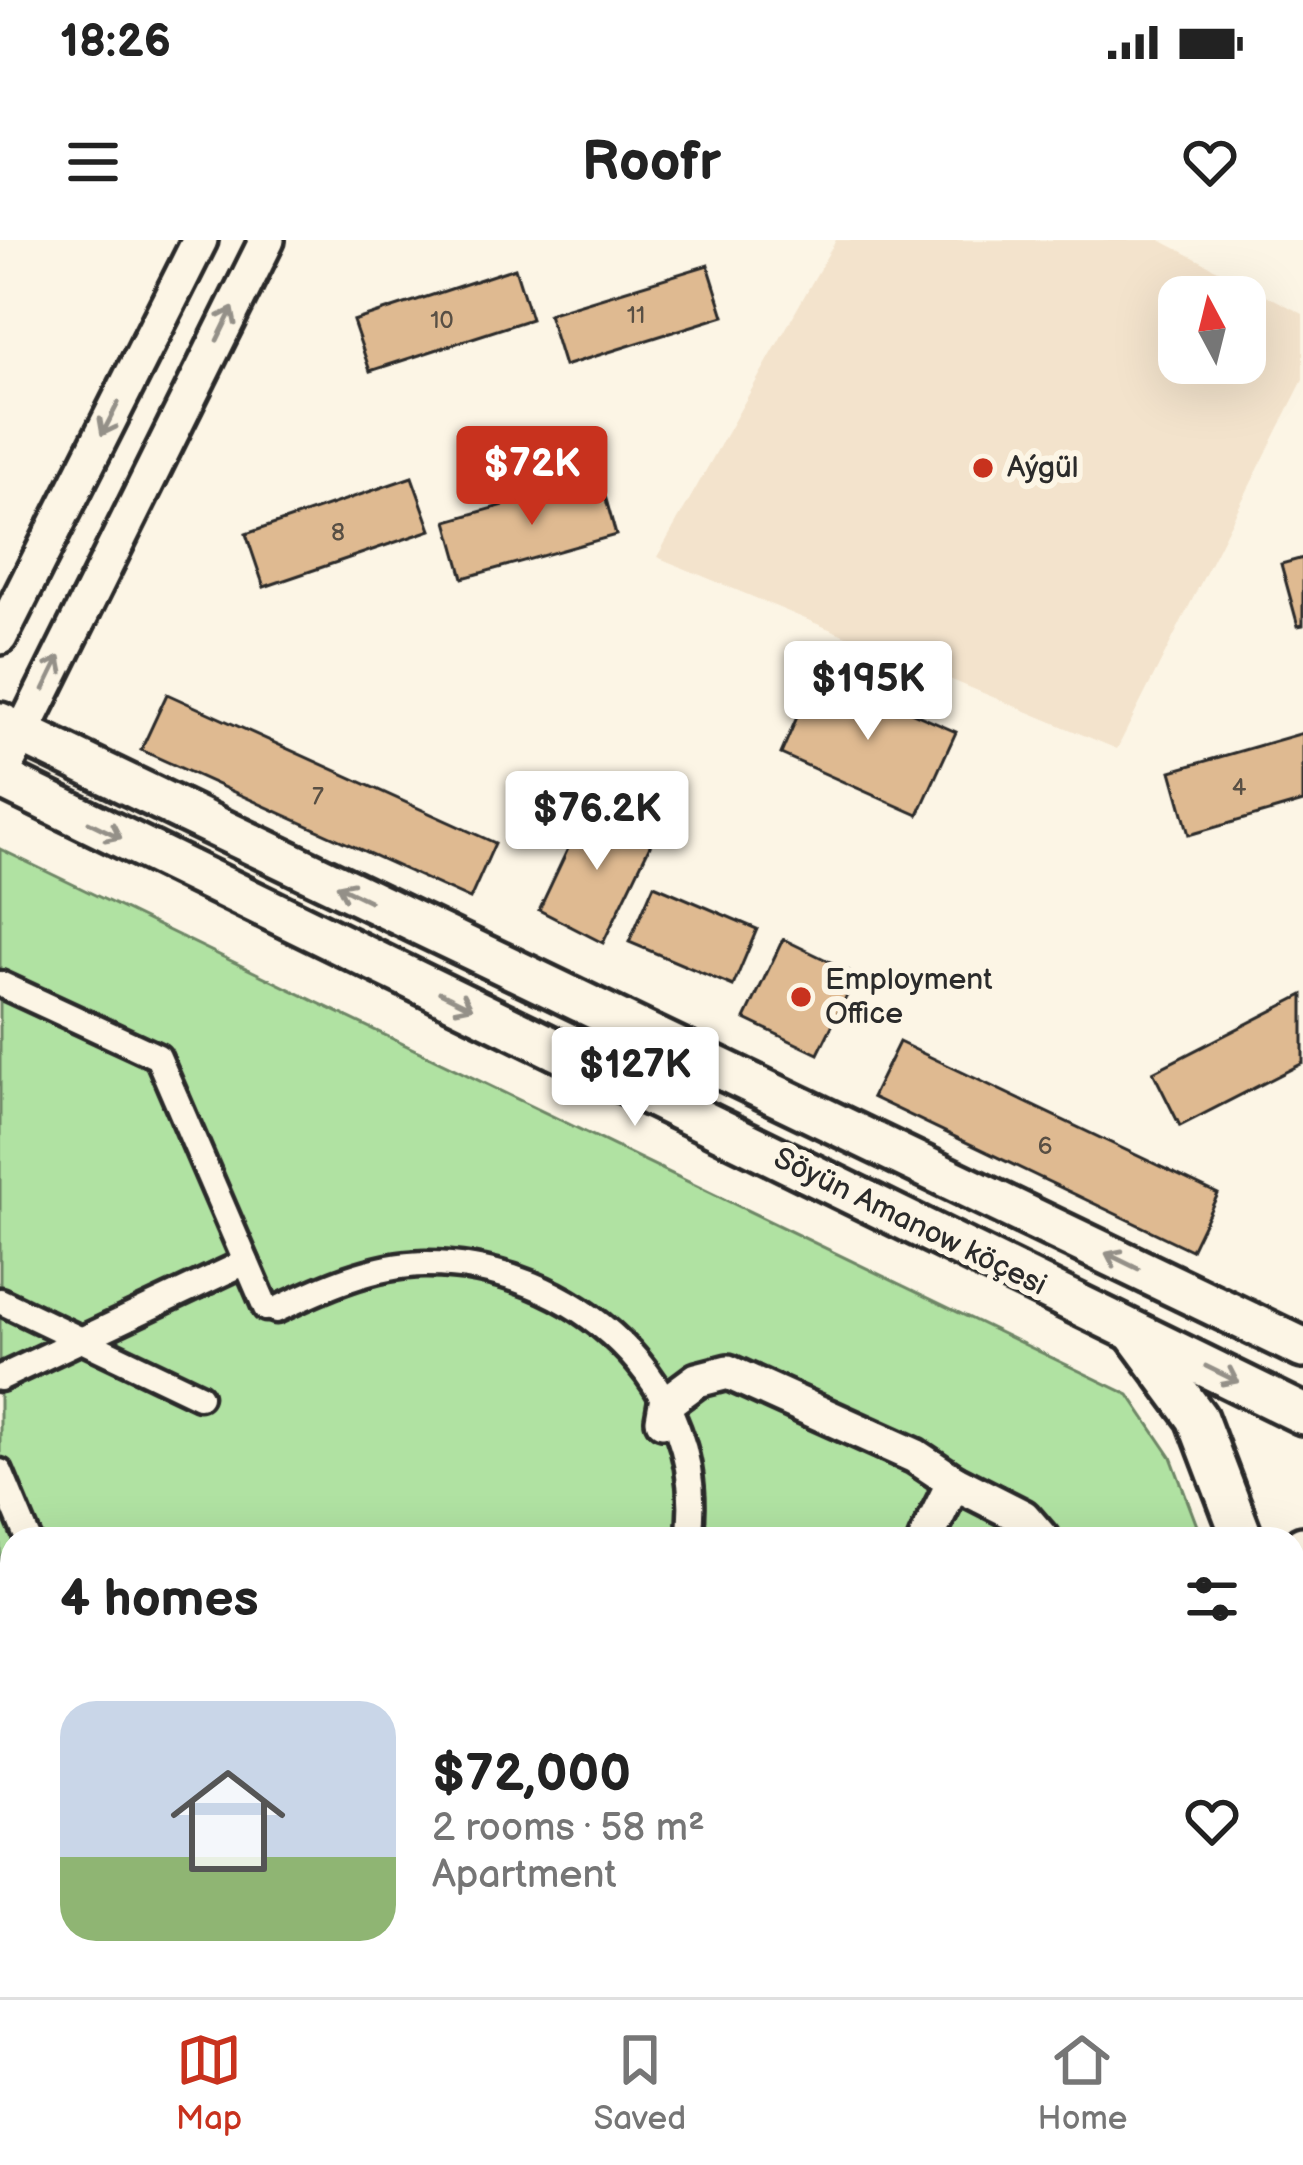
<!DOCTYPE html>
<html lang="en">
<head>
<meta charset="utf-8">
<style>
	body { margin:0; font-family:"Balsamiq Sans",sans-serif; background:#f2f2f2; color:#222; height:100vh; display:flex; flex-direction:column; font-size:45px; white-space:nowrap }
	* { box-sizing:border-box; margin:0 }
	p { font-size:39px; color:#767676 }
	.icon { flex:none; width:66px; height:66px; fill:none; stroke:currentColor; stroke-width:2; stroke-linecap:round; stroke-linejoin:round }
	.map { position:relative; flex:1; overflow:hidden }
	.details { position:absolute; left:0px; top:1287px; width:1305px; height:471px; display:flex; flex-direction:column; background:#fff; border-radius:36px 36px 0 0; box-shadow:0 12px 48px #0002 }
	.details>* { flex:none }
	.needle { width:78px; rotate:353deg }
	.fabs { position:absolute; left:1158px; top:36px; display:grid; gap:24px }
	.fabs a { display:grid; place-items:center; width:108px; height:108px; border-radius:24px; background:#fff; box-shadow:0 12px 48px #0002; font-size:60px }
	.price { position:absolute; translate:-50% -102px; padding:0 27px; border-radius:12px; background:#fff; color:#222; font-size:39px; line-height:78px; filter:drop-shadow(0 3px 6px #0008) }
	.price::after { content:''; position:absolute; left:50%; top:72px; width:36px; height:27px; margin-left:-18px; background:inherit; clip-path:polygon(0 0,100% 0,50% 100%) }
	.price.selected { background:#c8321e; color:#fff }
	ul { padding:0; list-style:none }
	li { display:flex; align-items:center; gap:36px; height:300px; padding:0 60px }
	li span { display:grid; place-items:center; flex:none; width:336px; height:240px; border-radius:36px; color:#555 }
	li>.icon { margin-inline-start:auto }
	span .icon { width:144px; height:144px; fill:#fffc; stroke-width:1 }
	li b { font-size:51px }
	h2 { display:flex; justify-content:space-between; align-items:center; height:144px; padding:0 60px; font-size:51px }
	.status { display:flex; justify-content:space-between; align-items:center; height:84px; padding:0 60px; background:#fff; direction:ltr }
	.status svg { height:33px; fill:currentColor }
	header { display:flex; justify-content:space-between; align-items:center; height:156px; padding:0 60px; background:#fff; font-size:54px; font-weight:700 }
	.menu { display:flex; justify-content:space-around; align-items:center; height:168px; border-top:3px solid #e0e0e0; background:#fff; font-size:33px; color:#767676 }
	.menu a { display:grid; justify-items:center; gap:6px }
	.menu .selected { color:#c8321e }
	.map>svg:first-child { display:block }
</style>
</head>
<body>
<div class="status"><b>18:26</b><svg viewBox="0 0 49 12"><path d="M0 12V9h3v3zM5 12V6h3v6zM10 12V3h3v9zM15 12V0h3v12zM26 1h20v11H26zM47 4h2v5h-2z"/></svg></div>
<header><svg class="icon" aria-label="menu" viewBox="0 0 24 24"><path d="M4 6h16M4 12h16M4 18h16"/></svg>Roofr<svg class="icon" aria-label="heart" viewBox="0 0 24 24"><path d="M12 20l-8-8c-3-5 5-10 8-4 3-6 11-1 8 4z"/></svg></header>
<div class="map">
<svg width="1303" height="1757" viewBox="0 0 1303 1757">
	<rect width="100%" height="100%" fill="#fcf5e5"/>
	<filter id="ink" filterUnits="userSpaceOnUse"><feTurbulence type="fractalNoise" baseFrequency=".00833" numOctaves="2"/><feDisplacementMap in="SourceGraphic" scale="24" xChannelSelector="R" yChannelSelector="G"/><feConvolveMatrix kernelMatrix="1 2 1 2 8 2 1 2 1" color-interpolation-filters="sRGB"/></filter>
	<g filter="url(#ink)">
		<g fill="#f3e3cc" fill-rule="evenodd">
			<path d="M836 0H1160L1303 74V140L1117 509 657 317ZM1179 57H1245V123H1179Z"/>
			<path d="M1303 1468V1629L1293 1603V1489Z"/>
		</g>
		<path fill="#b0e2a2" stroke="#6e8666" stroke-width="3" d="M0 609 1129 1155 1171 1217 1202 1299H12V1746H1006L1001 1757H0Z"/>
		<g fill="#dfba91" stroke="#2b2b2b" stroke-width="3">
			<path d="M708 25 724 76 564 126 548 74Z"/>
			<path d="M515 28 531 79 370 131 353 81Z"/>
			<path d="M412 237 431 290 264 347 246 294Z"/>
			<path d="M600 238 616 295 463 338 447 281Z"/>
			<path d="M1303 318V385L1298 386 1281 324Z"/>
			<path d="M817 431 956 492 918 575 781 514Z"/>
			<path d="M167 454 495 603 470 659 141 510Z"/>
			<path d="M1303 493V562L1189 595 1171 531Z"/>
			<path d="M588 566 655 595 603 703 539 670Z"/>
			<path d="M654 645 757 689 733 746 629 702Z"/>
			<path d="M783 699 857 735 818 814 745 779Z"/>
			<path d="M1303 755V823L1180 886 1153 832Z"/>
			<path d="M899 802 1218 954 1191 1010 872 857Z"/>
		</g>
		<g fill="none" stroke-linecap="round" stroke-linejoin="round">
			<defs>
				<g id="pedestrian">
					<path d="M0 744 158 817 266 1068"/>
					<path d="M0 1061 199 1156"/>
					<path d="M276 1070C322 1048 372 1025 425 1024 572 1023 711 1143 689 1299"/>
					<path d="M0 1138 246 1022"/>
					<path d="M0 1232 28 1299"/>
					<path d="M0 1469 12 1464"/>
					<path d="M218 1746 219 1757"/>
					<path d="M106 1757 130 1746"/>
					<path d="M508 1757 513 1746"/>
				</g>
				<g id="minor">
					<path d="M0 397 200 0"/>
					<path d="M0 538 267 0"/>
					<path d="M663 1180 666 1163 697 1140 728 1132 915 1216 954 1242"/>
					<path d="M926 1299 954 1242 1023 1277 1042 1299"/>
					<path d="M704 1757 709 1746"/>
					<path d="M841 1757 846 1746"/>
				</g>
				<g id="tertiary">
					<path d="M0 483 1303 1108"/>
					<path d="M0 538 1303 1174"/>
					<path d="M1135 1094 1197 1178 1243 1299"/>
					<path d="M1293 1329 1303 1307"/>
					<path d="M1141 1746V1757"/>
					<path d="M1092 1757 1098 1746"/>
				</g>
			</defs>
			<use href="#pedestrian" stroke="#2b2b2b" stroke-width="33"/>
			<use href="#minor" stroke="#2b2b2b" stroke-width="42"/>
			<use href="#tertiary" stroke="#2b2b2b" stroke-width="48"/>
			<use href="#pedestrian" stroke="#fcf5e5" stroke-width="24"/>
			<use href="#minor" stroke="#fcf5e5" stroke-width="33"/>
			<use href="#tertiary" stroke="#fcf5e5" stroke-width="39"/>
		</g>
		<defs><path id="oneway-shaft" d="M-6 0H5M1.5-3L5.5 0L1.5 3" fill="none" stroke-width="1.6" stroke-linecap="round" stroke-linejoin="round" transform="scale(3)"/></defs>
		<g stroke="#949088">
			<use href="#oneway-shaft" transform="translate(225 84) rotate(-64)"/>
			<use href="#oneway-shaft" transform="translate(110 179) rotate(117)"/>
			<use href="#oneway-shaft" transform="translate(52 433) rotate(-64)"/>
			<use href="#oneway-shaft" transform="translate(105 590) rotate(26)"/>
			<use href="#oneway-shaft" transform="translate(353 653) rotate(-154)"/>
			<use href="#oneway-shaft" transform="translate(456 760) rotate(26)"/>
			<use href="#oneway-shaft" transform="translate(1122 1021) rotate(-154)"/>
			<use href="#oneway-shaft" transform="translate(1222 1134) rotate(26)"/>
		</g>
	</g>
	<g fill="#c8321e" stroke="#fcf5e5" stroke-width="4.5">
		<circle cx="983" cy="228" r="12"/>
		<circle cx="801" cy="757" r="12"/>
	</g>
	<g text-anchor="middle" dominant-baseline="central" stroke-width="12" stroke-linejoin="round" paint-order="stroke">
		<g font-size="24" fill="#584f44">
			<text x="636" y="75">11</text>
			<text x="442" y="80">10</text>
			<text x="338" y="292">8</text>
			<text x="1239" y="547">4</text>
			<text x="318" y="556">7</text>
			<text x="1045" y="906">6</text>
		</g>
		<g font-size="30" fill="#2b2b2b" stroke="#fcf5e5" text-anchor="start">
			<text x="1007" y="228">Aýgül</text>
			<text x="825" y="740">Employment<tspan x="825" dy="34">Office</tspan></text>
		</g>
		<g font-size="30" fill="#2b2b2b" stroke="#fcf5e5">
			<text transform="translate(910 982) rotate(26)">Söyün Amanow köçesi</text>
		</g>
	</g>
</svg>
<div class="fabs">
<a><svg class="needle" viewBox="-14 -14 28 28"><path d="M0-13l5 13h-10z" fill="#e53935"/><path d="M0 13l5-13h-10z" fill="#767676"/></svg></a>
</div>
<b class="price selected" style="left:532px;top:288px">$72K</b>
<b class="price" style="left:868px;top:503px">$195K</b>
<b class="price" style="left:597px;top:633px">$76.2K</b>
<b class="price" style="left:635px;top:889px">$127K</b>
<section class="details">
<h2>4 homes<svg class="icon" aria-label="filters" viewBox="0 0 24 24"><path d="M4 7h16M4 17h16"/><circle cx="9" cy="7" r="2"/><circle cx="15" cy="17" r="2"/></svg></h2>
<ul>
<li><span style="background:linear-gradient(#c9d6e8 65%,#8fb573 0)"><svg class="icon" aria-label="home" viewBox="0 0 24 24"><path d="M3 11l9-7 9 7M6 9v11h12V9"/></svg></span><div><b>$72,000</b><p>2 rooms · 58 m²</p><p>Apartment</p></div><svg class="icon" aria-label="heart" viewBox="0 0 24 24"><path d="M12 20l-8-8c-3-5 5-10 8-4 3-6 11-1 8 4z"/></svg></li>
</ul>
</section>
</div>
<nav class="menu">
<a class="selected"><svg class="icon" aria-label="map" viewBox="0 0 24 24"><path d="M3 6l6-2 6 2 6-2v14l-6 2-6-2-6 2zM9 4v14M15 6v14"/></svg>Map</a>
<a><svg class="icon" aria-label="saved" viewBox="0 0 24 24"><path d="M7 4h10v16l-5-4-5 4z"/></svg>Saved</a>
<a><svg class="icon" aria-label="home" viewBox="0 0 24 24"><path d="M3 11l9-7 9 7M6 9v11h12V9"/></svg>Home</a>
</nav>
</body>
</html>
